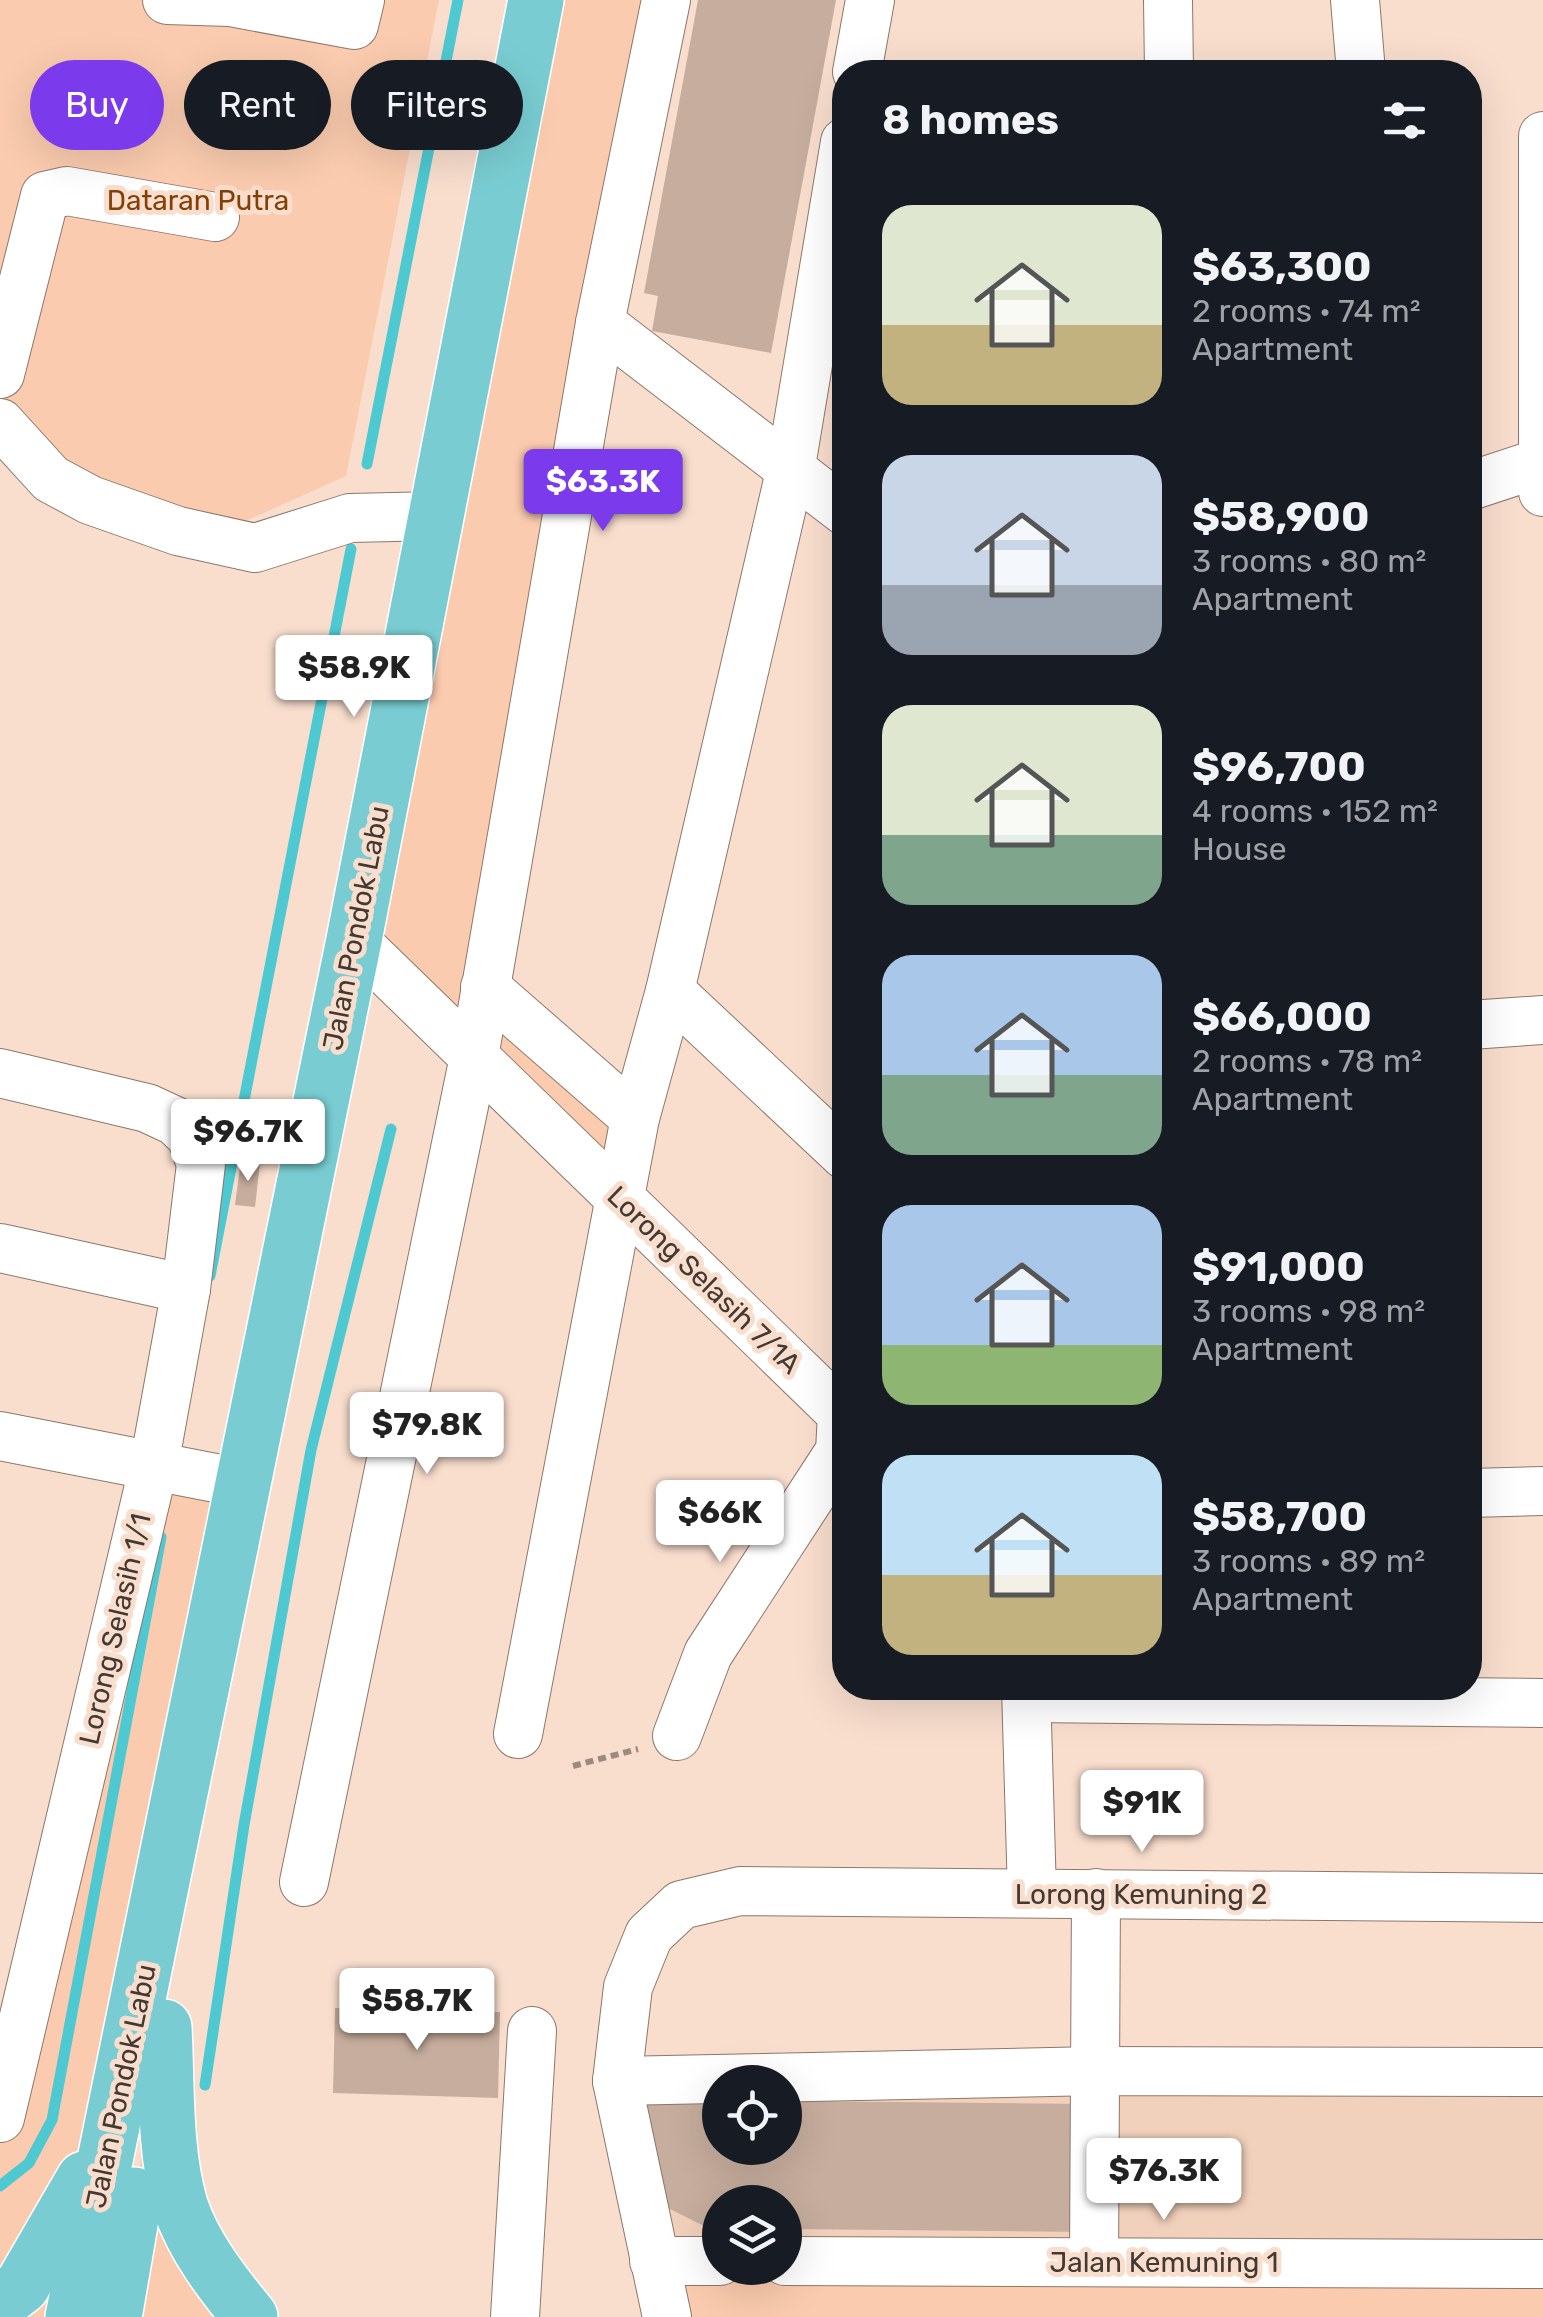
<!DOCTYPE html>
<html lang="en">
<head>
<meta charset="utf-8">
<style>
	body { margin:0; font-family:Rubik,sans-serif; background:#242831; color:#f1f3f6; height:100vh; display:flex; flex-direction:column; font-size:38px; white-space:nowrap }
	* { box-sizing:border-box; margin:0 }
	p { font-size:32px; color:#9ea1a6 }
	.icon { flex:none; width:55px; height:55px; fill:none; stroke:currentColor; stroke-width:2; stroke-linecap:round; stroke-linejoin:round }
	.map { position:relative; flex:1; overflow:hidden }
	.drawer { position:absolute; left:832px; top:60px; width:650px; height:1640px; display:flex; flex-direction:column; background:#171b24; border-radius:40px; box-shadow:0 10px 40px #0002 }
	.drawer>* { flex:none }
	.guide { position:absolute; left:30px; top:60px; width:652px; height:90px; display:flex; gap:20px }
	.controls { position:absolute; left:702px; top:2065px; display:grid; gap:20px }
	.controls a { display:grid; place-items:center; width:100px; height:100px; border-radius:50%; background:#171b24; box-shadow:0 10px 40px #0002; font-size:50px }
	.price { position:absolute; translate:-50% -85px; padding:0 22px; border-radius:10px; background:#fff; color:#222; font-size:32px; line-height:65px; filter:drop-shadow(0 2px 5px #0008) }
	.price::after { content:''; position:absolute; left:50%; top:60px; width:30px; height:22px; margin-left:-15px; background:inherit; clip-path:polygon(0 0,100% 0,50% 100%) }
	.price.active { background:#7c3aed; color:#fff }
	ul { padding:0; list-style:none }
	li { display:flex; align-items:center; gap:30px; height:250px; padding:0 50px }
	li span { display:grid; place-items:center; flex:none; width:280px; height:200px; border-radius:30px; color:#555 }
	li>.icon { margin-inline-start:auto }
	span .icon { width:120px; height:120px; fill:#fffc; stroke-width:1 }
	li b { font-size:42px }
	h2 { display:flex; justify-content:space-between; align-items:center; height:120px; padding:0 50px; font-size:42px }
	.tag { padding:0 35px; border-radius:45px; background:#171b24; box-shadow:0 10px 40px #0002; font-size:35px; line-height:90px }
	.tag.active { background:#7c3aed; color:#fff }
	.map>svg:first-child { display:block }
</style>
</head>
<body>
<div class="map">
<svg width="1543" height="2317" viewBox="0 0 1543 2317">
	<rect width="100%" height="100%" fill="#f9dece"/>
	<path fill="#f2d1bc" fill-rule="evenodd" d="M1543 2073V2264L785 2261V2202H720V2261H654L617 2081ZM720 2082H785V2148H720Z"/>
	<g fill="#facbae">
		<path d="M0 0H439L346 476 239 524 0 458Z"/>
		<path d="M536 0H666L486 987 635 1118 619 1197 354 940Z"/>
		<path d="M154 1465 241 1483 73 2317H0V2118Z"/>
		<path d="M164 2027 171 2147 250 2317H114Z"/>
		<path d="M654 2261 720 2268 1543 2264V2317H667Z"/>
	</g>
	<g fill="none" stroke-linecap="round" stroke-linejoin="round">
		<g stroke="#4ec9d1" stroke-width="11">
			<path d="M367 464 458 0"/>
			<path d="M210 1276 351 549"/>
			<path d="M205 2085 244 1825 311 1450 391 1129"/>
			<path d="M0 2186 29 2163 52 2120 161 1537"/>
		</g>
	</g>
	<g fill="#c6ad9d">
		<path d="M698 0H836L771 353 652 331 658 296 644 293Z"/>
		<path d="M241 1160 260 1163 255 1207 235 1205Z"/>
		<path d="M335 2008 500 2012 498 2098 333 2093Z"/>
		<path d="M644 2100 720 2101V2148H785V2101L1088 2104V2232L785 2229V2202H720V2229L708 2228 666 2207Z"/>
	</g>
	<g fill="none" stroke-linecap="round" stroke-linejoin="round">
		<defs>
			<g id="minor">
				<path d="M167 0 230 2 354 25 360 0"/>
				<path d="M1168 0 1169 72"/>
				<path d="M1355 0 1361 72"/>
				<path d="M857 72 870 0"/>
				<path d="M1543 136V492"/>
				<path d="M600 323 845 511"/>
				<path d="M0 374 45 196 67 191 215 217"/>
				<path d="M0 423 51 479 90 500 178 531 255 548 350 518 437 516"/>
				<path d="M1470 486 1543 462"/>
				<path d="M354 940 842 1414 840 1451 708 1654 677 1736"/>
				<path d="M485 987 635 1118"/>
				<path d="M670 991 845 1155"/>
				<path d="M1470 1025 1543 1020"/>
				<path d="M0 1073 147 1108 175 1121 191 1136 201 1164 186 1289 154 1465 0 2118"/>
				<path d="M0 1248 186 1289"/>
				<path d="M0 1436 241 1483"/>
				<path d="M1470 1493 1543 1491"/>
				<path d="M1026 1688 1032 1893"/>
				<path d="M1027 1698 1543 1703"/>
				<path d="M518 1734 635 1118 670 991 790 472 845 142"/>
				<path d="M304 1882 474 1057 600 323 666 0"/>
				<path d="M617 2081 1097 2071 1543 2072"/>
				<path d="M654 2261H720"/>
				<path d="M785 2261 1543 2264"/>
				<path d="M1094 2262 1096 1893"/>
				<path d="M515 2317 532 2031"/>
				<path d="M667 2317 617 2081 628 1987 649 1935 681 1905 740 1891 1543 1898"/>
			</g>
			<g id="major">
				<path d="M164 2027C167 2084 164 2150 180 2205 193 2246 223 2284 250 2317"/>
				<path d="M0 2303 22 2286 84 2179"/>
				<path d="M73 2317 354 940 536 0"/>
				<path d="M114 2317 135 2195"/>
			</g>
		</defs>
		<use href="#minor" stroke="#8e7769" stroke-width="50"/>
		<use href="#major" stroke="#fff" stroke-width="58"/>
		<path stroke="#9d8a7f" stroke-width="6" stroke-dasharray="8 5" stroke-linecap="butt" d="M573 1766 638 1749"/>
		<use href="#minor" stroke="#fff" stroke-width="48"/>
		<use href="#major" stroke="#79cdd2" stroke-width="55"/>
	</g>
	<g text-anchor="middle" dominant-baseline="central" stroke-width="10" stroke-linejoin="round" paint-order="stroke">
		<g font-size="28" fill="#834006" stroke="#f9dece">
			<text x="198" y="200">Dataran Putra</text>
		</g>
		<g font-size="28" fill="#433933" stroke="#f9dece">
			<text transform="translate(356 928) rotate(-79)">Jalan Pondok Labu</text>
			<text transform="translate(704 1280) rotate(44)">Lorong Selasih 7/1A</text>
			<text transform="translate(115 1629) rotate(-77)">Lorong Selasih 1/1</text>
			<text x="1141" y="1894">Lorong Kemuning 2</text>
			<text transform="translate(121 2086) rotate(-78)">Jalan Pondok Labu</text>
			<text x="1164" y="2262">Jalan Kemuning 1</text>
		</g>
	</g>
</svg>
<div class="controls">
<a><svg class="icon" aria-label="locate" viewBox="0 0 24 24"><circle cx="12" cy="12" r="6"/><path d="M12 2v4M12 18v4M2 12h4M18 12h4"/></svg></a>
<a><svg class="icon" aria-label="layers" viewBox="0 0 24 24"><path d="M12 4l9 5-9 5-9-5zM3 14l9 5 9-5"/></svg></a>
</div>
<b class="price active" style="left:603px;top:534px">$63.3K</b>
<b class="price" style="left:354px;top:720px">$58.9K</b>
<b class="price" style="left:248px;top:1184px">$96.7K</b>
<b class="price" style="left:427px;top:1477px">$79.8K</b>
<b class="price" style="left:720px;top:1565px">$66K</b>
<b class="price" style="left:1142px;top:1855px">$91K</b>
<b class="price" style="left:417px;top:2053px">$58.7K</b>
<b class="price" style="left:1164px;top:2223px">$76.3K</b>
<div class="guide">
<a class="tag active">Buy</a>
<a class="tag">Rent</a>
<a class="tag">Filters</a>
</div>
<section class="drawer">
<h2>8 homes<svg class="icon" aria-label="filters" viewBox="0 0 24 24"><path d="M4 7h16M4 17h16"/><circle cx="9" cy="7" r="2"/><circle cx="15" cy="17" r="2"/></svg></h2>
<ul>
<li><span style="background:linear-gradient(#dfe7d0 60%,#c2b280 0)"><svg class="icon" aria-label="home" viewBox="0 0 24 24"><path d="M3 11l9-7 9 7M6 9v11h12V9"/></svg></span><div><b>$63,300</b><p>2 rooms · 74 m²</p><p>Apartment</p></div></li>
<li><span style="background:linear-gradient(#c9d6e8 65%,#9aa5b1 0)"><svg class="icon" aria-label="home" viewBox="0 0 24 24"><path d="M3 11l9-7 9 7M6 9v11h12V9"/></svg></span><div><b>$58,900</b><p>3 rooms · 80 m²</p><p>Apartment</p></div></li>
<li><span style="background:linear-gradient(#dfe7d0 65%,#7fa58c 0)"><svg class="icon" aria-label="home" viewBox="0 0 24 24"><path d="M3 11l9-7 9 7M6 9v11h12V9"/></svg></span><div><b>$96,700</b><p>4 rooms · 152 m²</p><p>House</p></div></li>
<li><span style="background:linear-gradient(#a9c7e8 60%,#7fa58c 0)"><svg class="icon" aria-label="home" viewBox="0 0 24 24"><path d="M3 11l9-7 9 7M6 9v11h12V9"/></svg></span><div><b>$66,000</b><p>2 rooms · 78 m²</p><p>Apartment</p></div></li>
<li><span style="background:linear-gradient(#a9c7e8 70%,#8fb573 0)"><svg class="icon" aria-label="home" viewBox="0 0 24 24"><path d="M3 11l9-7 9 7M6 9v11h12V9"/></svg></span><div><b>$91,000</b><p>3 rooms · 98 m²</p><p>Apartment</p></div></li>
<li><span style="background:linear-gradient(#bfe0f5 60%,#c2b280 0)"><svg class="icon" aria-label="home" viewBox="0 0 24 24"><path d="M3 11l9-7 9 7M6 9v11h12V9"/></svg></span><div><b>$58,700</b><p>3 rooms · 89 m²</p><p>Apartment</p></div></li>
</ul>
</section>
</div>
</body>
</html>
